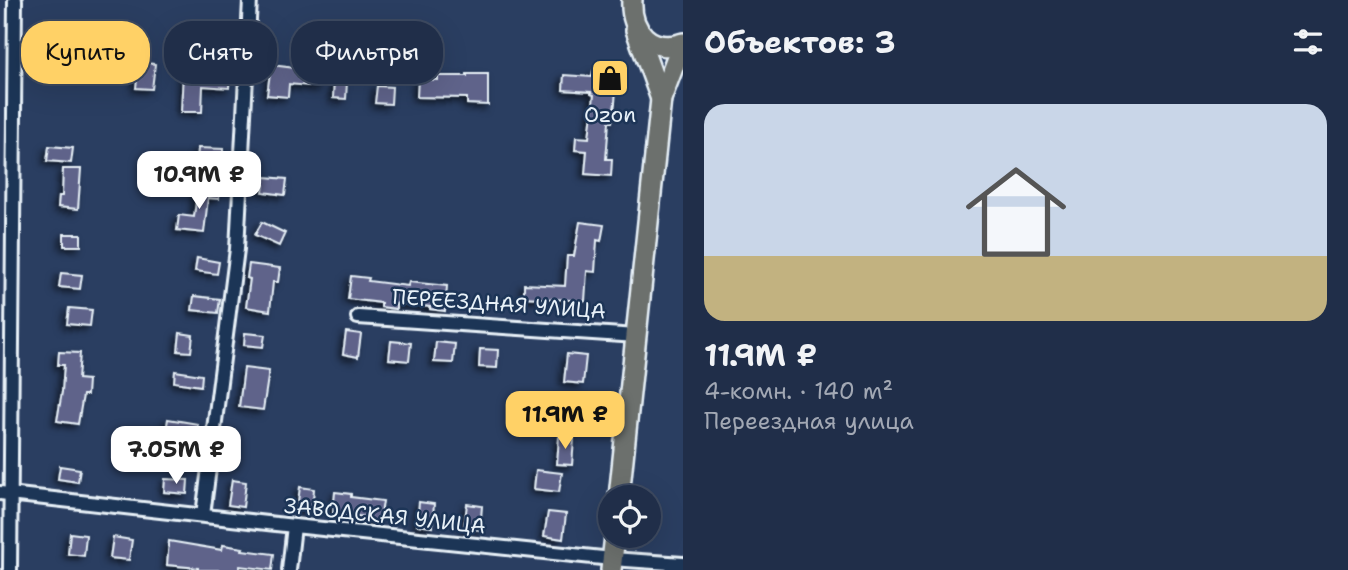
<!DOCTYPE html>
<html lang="ru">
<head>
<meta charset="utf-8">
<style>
	body { margin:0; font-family:"Shantell Sans",sans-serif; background:#283650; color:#f1f3f6; height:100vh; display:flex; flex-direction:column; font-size:26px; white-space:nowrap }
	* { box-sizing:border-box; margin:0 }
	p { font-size:23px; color:#a2a8b4 }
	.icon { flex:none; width:38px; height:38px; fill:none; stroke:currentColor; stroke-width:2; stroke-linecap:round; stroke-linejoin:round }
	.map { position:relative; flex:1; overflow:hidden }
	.panel { display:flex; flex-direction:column; background:#202e49; width:665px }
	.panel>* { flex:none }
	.hud { position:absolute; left:21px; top:21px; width:556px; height:63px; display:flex; gap:14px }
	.tools { position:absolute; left:598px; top:485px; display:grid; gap:14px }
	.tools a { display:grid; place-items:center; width:63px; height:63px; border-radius:50%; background:#202e49; box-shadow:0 7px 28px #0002,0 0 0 2px #3d4a61; font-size:35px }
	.price { position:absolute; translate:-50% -60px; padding:0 16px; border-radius:14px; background:#fff; color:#222; font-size:23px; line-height:46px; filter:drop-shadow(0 2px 4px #0008) }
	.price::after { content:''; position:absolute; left:50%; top:42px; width:21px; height:16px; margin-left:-10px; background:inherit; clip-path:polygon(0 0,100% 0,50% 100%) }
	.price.active { background:#ffd166; color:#111 }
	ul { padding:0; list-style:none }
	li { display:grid; align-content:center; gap:14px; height:371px; padding:0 21px }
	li+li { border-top:2px solid #3d4a61 }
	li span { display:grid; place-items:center; height:217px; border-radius:21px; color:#555 }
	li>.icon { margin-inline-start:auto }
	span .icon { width:126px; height:126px; fill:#fffc; stroke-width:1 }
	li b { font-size:30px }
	h2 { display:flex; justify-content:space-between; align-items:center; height:84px; padding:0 21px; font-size:30px }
	.chip { padding:0 24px; border-radius:28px; background:#202e49; box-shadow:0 7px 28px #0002,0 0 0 2px #3d4a61; font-size:24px; line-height:63px }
	.chip.active { background:#ffd166; color:#111 }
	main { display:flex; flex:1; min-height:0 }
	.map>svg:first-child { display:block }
</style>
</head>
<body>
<main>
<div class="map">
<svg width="683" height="570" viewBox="0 0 683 570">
	<defs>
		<filter id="shadow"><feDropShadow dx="-3.5" dy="3.5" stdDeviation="3.5" flood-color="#0009"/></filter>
	</defs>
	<rect width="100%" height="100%" fill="#2a3e61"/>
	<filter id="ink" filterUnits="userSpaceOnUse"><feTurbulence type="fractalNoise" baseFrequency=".0143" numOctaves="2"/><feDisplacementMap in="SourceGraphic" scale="14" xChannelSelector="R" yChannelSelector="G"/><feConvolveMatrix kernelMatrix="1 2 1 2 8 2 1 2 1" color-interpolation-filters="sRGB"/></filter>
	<g filter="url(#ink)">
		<g fill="#5f648a" stroke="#e8f1f8" stroke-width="2" filter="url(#shadow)">
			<path d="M82 59 95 60 94 76 80 75Z"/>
			<path d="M139 62 155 64 152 89 136 88Z"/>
			<path d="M271 65 304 69V66L323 67 321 87 289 84 288 97 267 95Z"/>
			<path d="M212 66 230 67 229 88 203 86 202 112H181L183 72 211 76Z"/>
			<path d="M593 71 617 75 615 103 612 122H609L606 159H612L611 176 585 174 587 151 575 150 576 137 589 138 594 95 591 94V92L563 90 564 75 592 77Z"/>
			<path d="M467 74H488V105L467 104V98L417 97 418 79 438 80V76H467Z"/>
			<path d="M334 80 347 81 346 99 333 98Z"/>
			<path d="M377 86 392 87 391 104 375 103Z"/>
			<path d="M49 146 73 148 71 163 47 161Z"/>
			<path d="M198 148 223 149V165L197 164Z"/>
			<path d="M63 169H81L78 209 58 207 59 196H62Z"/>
			<path d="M265 177 287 179 285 195 263 192Z"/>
			<path d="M198 186 220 189 219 199 208 198 204 233 177 230 179 215 194 217Z"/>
			<path d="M262 222 285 233 279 246 255 235Z"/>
			<path d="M580 222 604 225 601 241 597 240 595 272 587 271 585 301 524 297V284L565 286 567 256H574Z"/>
			<rect x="64" y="234" width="17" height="12"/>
			<path d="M197 258 219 262 217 274 195 271Z"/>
			<path d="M249 264 280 268 278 282H273L270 311 246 307 250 279 247 278Z"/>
			<path d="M61 273 82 275 80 289 59 287Z"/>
			<path d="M351 276 369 278 368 281 408 286 409 282 447 286 445 311 430 309V307L396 303V309L381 307V303L348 299Z"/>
			<path d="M194 296 220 299 218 313 192 310Z"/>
			<path d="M69 308 92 310 90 326 67 324Z"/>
			<path d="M346 332 361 334 358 357 343 354Z"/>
			<path d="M180 333 193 335 191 352 178 351Z"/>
			<path d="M245 333 265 335 263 347 244 345Z"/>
			<path d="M391 341 411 343 409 361 389 359Z"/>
			<path d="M436 342 455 344 453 363 434 362Z"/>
			<path d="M480 349 498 350 497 368 479 367Z"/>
			<path d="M59 352 80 353 78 379 88 380 87 395H83L78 424 57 421 62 392 64 365H58Z"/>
			<path d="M567 354 586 356 583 384 564 382Z"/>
			<path d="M244 368 269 371 263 410 239 407Z"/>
			<path d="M175 371 202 375 201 386 174 382Z"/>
			<path d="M168 419 198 424 196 434 181 432 180 440 165 437Z"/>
			<path d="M559 437 574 439 572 465 557 464Z"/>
			<path d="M60 466 80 469 78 482 58 479Z"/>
			<path d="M536 470 562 473 559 492 534 489Z"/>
			<path d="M165 479 188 480 187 494 164 492Z"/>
			<path d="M232 480 246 482 243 507 228 505Z"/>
			<path d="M300 487 314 489 312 510 297 509Z"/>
			<path d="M335 492 351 494V497L383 501 380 522 366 520 367 517 333 514Z"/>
			<path d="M419 502 434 504 432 527 417 525Z"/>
			<path d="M467 504 482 506 480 530 464 528Z"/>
			<path d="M548 512 566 514 563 539 544 536Z"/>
			<path d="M70 533 86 535 84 556 68 554Z"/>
			<path d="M113 537 132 540 129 560 110 558Z"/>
			<path d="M169 541 222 550 223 545 243 548 242 550 274 554 272 570 240 566 239 570H198V568L167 565Z"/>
		</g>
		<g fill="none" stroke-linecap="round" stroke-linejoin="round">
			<defs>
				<g id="street">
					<path d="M358 317 637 336"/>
					<path d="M0 493 294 526 612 559 683 564"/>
					<path d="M203 515 237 249 250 0"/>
					<path d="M10 570 15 0"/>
					<path d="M289 570 294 526"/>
				</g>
				<g id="primary">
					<path d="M632 0C630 31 651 54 683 43"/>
					<path d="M636 30 661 99"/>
					<path d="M619 497 661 99 682 44"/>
					<path d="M611 570 615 536"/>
				</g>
			</defs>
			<use href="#street" stroke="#e8f1f8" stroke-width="18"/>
			<use href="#primary" stroke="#e8f1f8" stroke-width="24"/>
			<use href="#street" stroke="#1d3557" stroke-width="12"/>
			<use href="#primary" stroke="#6c706d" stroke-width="19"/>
		</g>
	</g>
	<defs>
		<symbol id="shop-square" viewBox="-11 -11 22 22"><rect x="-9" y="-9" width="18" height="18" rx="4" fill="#ffd166" stroke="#1d3557"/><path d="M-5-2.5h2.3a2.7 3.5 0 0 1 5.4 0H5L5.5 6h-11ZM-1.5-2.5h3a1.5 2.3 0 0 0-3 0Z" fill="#111"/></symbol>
	</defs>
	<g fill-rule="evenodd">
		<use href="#shop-square" x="588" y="56" width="44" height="44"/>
	</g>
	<g text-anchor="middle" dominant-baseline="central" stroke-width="5" stroke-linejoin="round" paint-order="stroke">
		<g font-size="21" fill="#e8f1f8" stroke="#1d3557">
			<text x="610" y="115">Ozon</text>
		</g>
		<g font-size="21" fill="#e8f1f8" stroke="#1d3557">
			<text transform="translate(499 304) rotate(4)">ПЕРЕЕЗДНАЯ УЛИЦА</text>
			<text transform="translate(385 516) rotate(6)">ЗАВОДСКАЯ УЛИЦА</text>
		</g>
	</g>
</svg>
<div class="tools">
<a><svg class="icon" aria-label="locate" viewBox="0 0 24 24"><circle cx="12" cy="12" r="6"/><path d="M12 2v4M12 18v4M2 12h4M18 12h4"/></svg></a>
</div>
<b class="price" style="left:199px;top:211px">10.9M ₽</b>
<b class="price active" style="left:565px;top:451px">11.9M ₽</b>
<b class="price" style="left:176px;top:486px">7.05M ₽</b>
<div class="hud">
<a class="chip active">Купить</a>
<a class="chip">Снять</a>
<a class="chip">Фильтры</a>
</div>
</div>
<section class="panel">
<h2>Объектов: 3<svg class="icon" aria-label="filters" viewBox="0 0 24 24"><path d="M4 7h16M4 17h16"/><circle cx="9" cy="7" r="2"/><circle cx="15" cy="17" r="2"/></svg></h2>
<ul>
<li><span style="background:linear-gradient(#c9d6e8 70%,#c2b280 0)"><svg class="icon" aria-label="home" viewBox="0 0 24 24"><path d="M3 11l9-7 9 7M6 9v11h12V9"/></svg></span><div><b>11.9M ₽</b><p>4-комн. · 140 m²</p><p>Переездная улица</p></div></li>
</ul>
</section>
</main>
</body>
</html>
